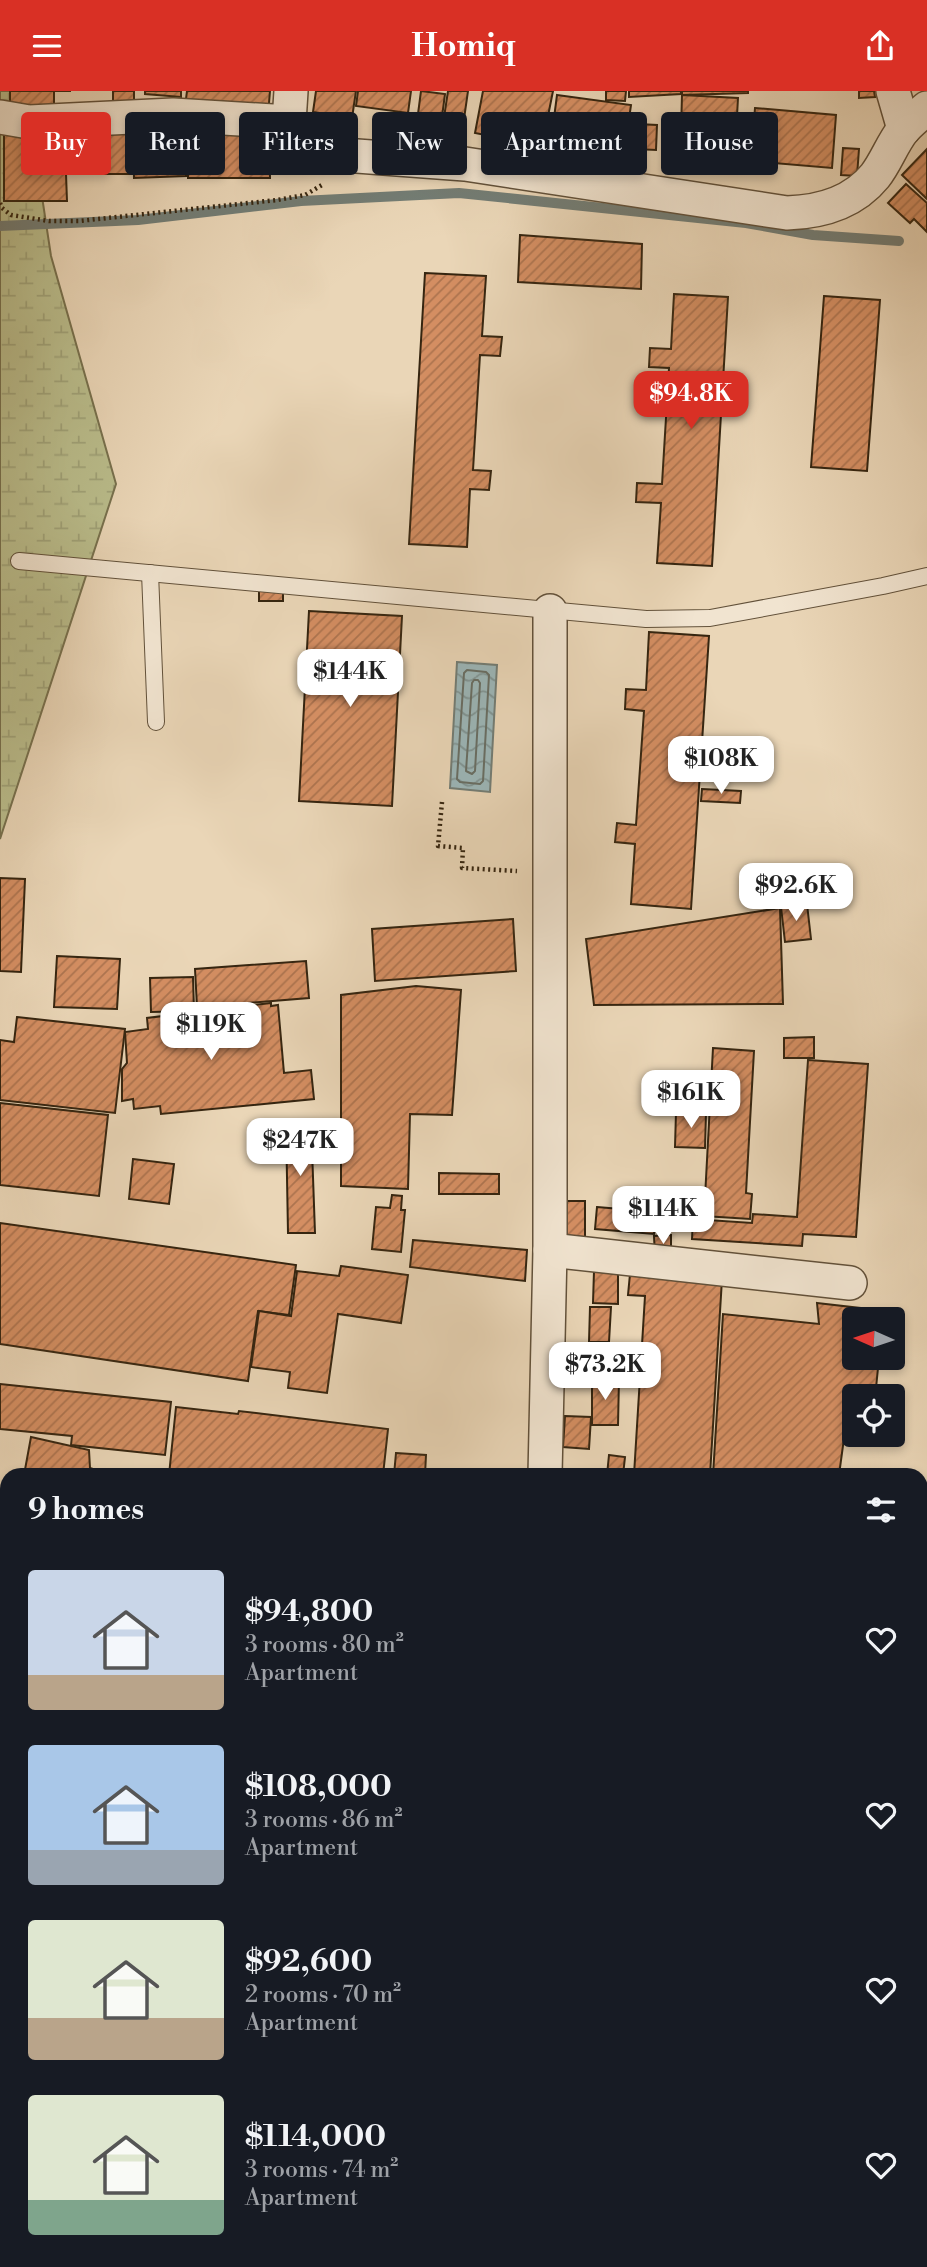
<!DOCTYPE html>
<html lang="en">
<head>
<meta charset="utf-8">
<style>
	body { margin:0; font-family:"Libre Bodoni",serif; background:#20242c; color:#f1f3f6; height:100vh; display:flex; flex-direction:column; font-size:26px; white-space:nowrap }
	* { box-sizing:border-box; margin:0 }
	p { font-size:23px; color:#9ea1a6 }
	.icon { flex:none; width:38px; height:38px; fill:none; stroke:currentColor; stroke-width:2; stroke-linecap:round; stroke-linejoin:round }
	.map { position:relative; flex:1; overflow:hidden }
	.panel { position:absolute; left:0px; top:1377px; width:928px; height:800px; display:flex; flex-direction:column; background:#171b24; border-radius:21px 21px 0 0; box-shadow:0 4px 10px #0003 }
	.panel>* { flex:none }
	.guide { position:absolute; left:21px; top:21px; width:886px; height:63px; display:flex; gap:14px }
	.needle { width:46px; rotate:273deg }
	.tools { position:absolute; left:842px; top:1216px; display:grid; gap:14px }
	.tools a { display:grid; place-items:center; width:63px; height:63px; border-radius:7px; background:#171b24; box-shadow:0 4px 10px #0003; font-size:35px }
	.price { position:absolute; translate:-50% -60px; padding:0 16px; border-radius:14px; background:#fff; color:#222; font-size:23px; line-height:46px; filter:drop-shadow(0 2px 4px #0008) }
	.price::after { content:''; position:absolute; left:50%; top:42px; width:21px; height:16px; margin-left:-10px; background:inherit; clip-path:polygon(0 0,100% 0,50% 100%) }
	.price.selected { background:#d93025; color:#fff }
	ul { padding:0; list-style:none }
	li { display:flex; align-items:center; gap:21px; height:175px; padding:0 28px }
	li span { display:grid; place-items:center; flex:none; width:196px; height:140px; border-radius:7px; color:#555 }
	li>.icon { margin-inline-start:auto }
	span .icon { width:84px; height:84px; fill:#fffc; stroke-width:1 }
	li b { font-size:30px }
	h2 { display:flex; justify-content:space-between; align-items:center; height:84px; padding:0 28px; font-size:30px }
	.pill { padding:0 24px; border-radius:7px; background:#171b24; box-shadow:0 4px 10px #0003; font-size:24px; line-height:63px }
	.pill.selected { background:#d93025; color:#fff }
	header { display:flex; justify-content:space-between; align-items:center; height:91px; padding:0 28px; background:#d93025; color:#fff; font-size:32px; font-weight:800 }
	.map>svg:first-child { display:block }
</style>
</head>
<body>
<header><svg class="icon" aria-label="menu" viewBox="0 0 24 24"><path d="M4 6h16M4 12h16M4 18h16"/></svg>Homiq<svg class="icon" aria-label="share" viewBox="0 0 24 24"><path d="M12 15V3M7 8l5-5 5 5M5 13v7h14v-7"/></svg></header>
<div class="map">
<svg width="927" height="2176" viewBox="0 0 927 2176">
	<defs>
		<pattern id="wetland-marsh" width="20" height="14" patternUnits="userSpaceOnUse" patternTransform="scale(1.75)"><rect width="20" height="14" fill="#babd8c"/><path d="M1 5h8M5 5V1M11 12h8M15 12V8" fill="none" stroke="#a0a278"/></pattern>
		<pattern id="water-waves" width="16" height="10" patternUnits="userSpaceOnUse" patternTransform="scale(1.75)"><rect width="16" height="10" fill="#9cb7b9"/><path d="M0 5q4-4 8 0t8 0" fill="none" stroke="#809595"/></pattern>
		<pattern id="building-hatch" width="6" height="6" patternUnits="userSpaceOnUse" patternTransform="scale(1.75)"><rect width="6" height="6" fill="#d48e62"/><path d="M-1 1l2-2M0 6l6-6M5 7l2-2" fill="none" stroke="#ad744f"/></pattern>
	</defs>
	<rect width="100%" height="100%" fill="#ead6b7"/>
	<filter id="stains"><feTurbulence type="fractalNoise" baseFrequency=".00286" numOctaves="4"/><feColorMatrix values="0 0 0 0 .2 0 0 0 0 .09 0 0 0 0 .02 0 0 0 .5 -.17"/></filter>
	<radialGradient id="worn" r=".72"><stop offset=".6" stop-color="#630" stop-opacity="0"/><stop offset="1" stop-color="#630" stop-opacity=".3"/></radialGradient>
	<g fill="url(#wetland-marsh)" stroke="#78714e" stroke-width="2">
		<path d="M0 0H26L51 165 116 393 0 748Z"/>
		<path d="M927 1471V2176H704L702 2170H920V1553Z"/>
	</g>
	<g fill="#babd8c" stroke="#78714e" stroke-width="2">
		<path d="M0 1823 7 1824V2113L0 2111Z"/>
		<path d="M0 2129 7 2131V2170H145L166 2176H0Z"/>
		<path d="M222 2170H350L347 2176H248Z"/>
	</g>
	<path fill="url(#water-waves)" stroke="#737d75" stroke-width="2" d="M457 571 497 574 490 701 450 697Z"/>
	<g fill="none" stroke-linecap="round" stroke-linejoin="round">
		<g stroke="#686e64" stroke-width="2">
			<path d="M467 579 486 581 489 584 483 690 480 693 460 691 457 688 464 582Z"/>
			<path d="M474 589H478L480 592 475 680 472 683 466 680 472 592Z"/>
		</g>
		<path stroke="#737d75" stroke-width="10" d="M0 135 138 129 301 110 459 102 746 132 813 144 899 150"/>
		<g stroke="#9cb7b9" stroke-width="61">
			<path d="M920 1741 927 1739"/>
			<path d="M920 1934 927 1948"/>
			<path d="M884 2176 888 2170"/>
		</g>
	</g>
	<g fill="url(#building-hatch)" stroke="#352510" stroke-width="2">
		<path d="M10 0H71H54V14H10Z"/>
		<rect x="113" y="0" width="21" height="14"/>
		<path d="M145 0H181V6L145 3Z"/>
		<path d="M187 0H270L268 24 185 16Z"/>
		<path d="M316 0H356L352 27 313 21Z"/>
		<path d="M358 0H411L408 22 356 15Z"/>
		<path d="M421 0 445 3 442 26 418 23Z"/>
		<path d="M448 0H468L463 35 443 33Z"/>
		<path d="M483 0H553L542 55 475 42Z"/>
		<path d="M606 0H626L625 10 606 9Z"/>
		<path d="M629 0H681V3L629 6Z"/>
		<path d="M682 0H748V2L682 4Z"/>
		<path d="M859 0H874L875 6 859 7Z"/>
		<path d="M557 4 631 14 623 69 550 58Z"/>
		<path d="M682 4 738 7 736 43 681 41Z"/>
		<path d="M755 17 836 24 832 77 751 70Z"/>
		<path d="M392 28 443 34 439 61 389 54Z"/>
		<path d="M269 32 270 87H188V33Z"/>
		<path d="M4 33H131V83H66L67 110H4Z"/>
		<path d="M637 33 657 34 656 59 636 58Z"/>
		<path d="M133 34 185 38 186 85 134 87Z"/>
		<path d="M843 57 859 58 857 85 841 84Z"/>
		<path d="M927 58V108L902 84Z"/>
		<path d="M906 93 927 112V141L914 128 910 132 888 112Z"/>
		<path d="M520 144 642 153 641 198 518 191Z"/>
		<path d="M425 182 486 185 482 245 502 246 500 265 480 264 473 379 491 380 489 399 470 398 467 456 409 453Z"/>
		<path d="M674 203 728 206 712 475 657 472 661 412 636 411 637 392 662 393 669 277 649 276 650 257 671 258Z"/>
		<path d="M824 205 880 209 867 380 811 376Z"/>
		<path d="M283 497V510H259V498Z"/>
		<path d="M309 520 402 525 392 715 299 710Z"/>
		<path d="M649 541 709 545 691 818 631 813 635 753 615 751 617 732 636 734 644 620 625 618 626 598 646 599Z"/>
		<path d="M702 698 741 700 740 712 701 710Z"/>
		<path d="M0 787 25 788 21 881 0 880Z"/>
		<path d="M807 813 811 848 785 851 781 816Z"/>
		<path d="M780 817 783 913 594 914 586 848Z"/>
		<path d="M513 828 516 880 375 890 372 838Z"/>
		<path d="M57 865 120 868 117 918 54 916Z"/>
		<path d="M306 870 309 907 197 916 195 878Z"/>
		<path d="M193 886 194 920 151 921 150 887Z"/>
		<path d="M416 895 461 899 452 1024 410 1023 408 1098 341 1095V904Z"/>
		<path d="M271 912V915L278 914 284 982 311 979 314 1008 161 1023 160 1015 134 1018 133 1008 122 1010V978L127 972 125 941 148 938 147 927Z"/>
		<path d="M17 926 125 938 115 1022 0 1009V949L14 951Z"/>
		<path d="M814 946V967H784V947Z"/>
		<path d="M713 957 754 960 746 1102 752 1103 750 1128 704 1125Z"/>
		<path d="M808 969 868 973 856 1146 803 1143 802 1155 692 1148 693 1128 752 1132 753 1123 797 1126Z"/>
		<path d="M0 1012 108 1024 99 1105 0 1094Z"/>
		<path d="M676 1021 706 1022 705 1057 675 1056Z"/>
		<path d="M311 1030 315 1142H288L286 1031Z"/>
		<path d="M133 1068 174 1073 169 1113 129 1108Z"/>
		<path d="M439 1082 499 1083V1103H439Z"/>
		<path d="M392 1104 402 1105 401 1119H405L401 1161 372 1158 376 1116 390 1117Z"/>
		<path d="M563 1110H585V1146H562Z"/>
		<path d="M597 1116 656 1121 654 1143 595 1138Z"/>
		<path d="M0 1132 296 1174 289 1224 258 1220 248 1290 0 1253Z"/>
		<path d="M671 1144V1165L655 1166 654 1145Z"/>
		<path d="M413 1149 527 1159 525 1190 410 1176Z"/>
		<path d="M341 1175 408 1184 401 1232 338 1223 327 1302 288 1297 290 1281 251 1276 259 1220 291 1225 297 1180 339 1185Z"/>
		<path d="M594 1180 618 1183V1213L593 1212Z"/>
		<path d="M630 1183 722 1188 710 1384H634L645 1205 628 1204Z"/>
		<path d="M817 1212 860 1217 859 1228H854V1267H879L876 1297 851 1296 839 1384H713L723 1223 819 1233Z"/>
		<path d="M590 1216H611L609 1251H589Z"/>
		<path d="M592 1288H619L618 1334H592Z"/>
		<path d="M0 1293 171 1311 165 1364 71 1354 72 1345 0 1338Z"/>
		<path d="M176 1316 238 1323 239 1320 388 1338 383 1384H169Z"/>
		<path d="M565 1325 591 1326 589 1358 563 1356Z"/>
		<path d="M31 1346 89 1359 90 1377 111 1384H24Z"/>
		<path d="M396 1362 426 1364 425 1384H394Z"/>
		<path d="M609 1364 625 1366 623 1384H607Z"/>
		<path d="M0 1404H7V1458H2L3 1445H0Z"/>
		<path d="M0 1490 7 1491V1547L0 1546Z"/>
		<path d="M7 1555V1766L0 1765V1556Z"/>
		<path d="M613 2170H654L655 2176H590Z"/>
	</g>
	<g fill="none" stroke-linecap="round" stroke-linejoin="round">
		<defs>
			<g id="lane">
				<path d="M19 470 646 528 710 527 883 495 927 485"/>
				<path d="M150 482 156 631"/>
				<path d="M0 1788 7 1789"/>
			</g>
			<g id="street">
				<path d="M291 0 289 31 305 50 330 63 465 73 787 122C820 121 853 112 875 85 886 71 892 53 903 39 910 31 919 24 927 17"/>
				<path d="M893 0 904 38"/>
				<path d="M0 26 29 31 173 24 289 31"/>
				<path d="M550 1159 850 1192"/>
				<path d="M545 1384 550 1159V520"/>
				<path d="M920 1662 927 1661"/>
				<path d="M478 2170 481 2176"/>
			</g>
		</defs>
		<use href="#lane" stroke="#62513a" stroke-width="18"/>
		<use href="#street" stroke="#62513a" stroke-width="36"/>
		<g stroke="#352510" stroke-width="4.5" stroke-dasharray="2 3.5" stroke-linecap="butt">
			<path d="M0 112 2 117 11 124 49 130H79L277 109 305 104 322 94"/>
			<path d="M442 711 438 755 463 757 462 777 517 780"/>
		</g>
		<use href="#lane" stroke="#f1e4d0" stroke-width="16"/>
		<use href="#street" stroke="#f1e4d0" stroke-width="33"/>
	</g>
	<rect width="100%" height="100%" filter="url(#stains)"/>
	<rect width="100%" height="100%" fill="url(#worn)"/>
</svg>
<div class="tools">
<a><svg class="needle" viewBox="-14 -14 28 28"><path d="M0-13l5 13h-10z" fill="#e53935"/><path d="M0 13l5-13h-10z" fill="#9ea1a6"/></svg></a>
<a><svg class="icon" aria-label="locate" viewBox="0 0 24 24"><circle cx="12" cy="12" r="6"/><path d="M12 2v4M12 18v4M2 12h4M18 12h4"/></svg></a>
</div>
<b class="price selected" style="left:691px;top:340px">$94.8K</b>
<b class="price" style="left:350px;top:618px">$144K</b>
<b class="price" style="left:721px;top:705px">$108K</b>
<b class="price" style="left:796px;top:832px">$92.6K</b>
<b class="price" style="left:211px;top:971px">$119K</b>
<b class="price" style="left:691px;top:1039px">$161K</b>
<b class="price" style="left:300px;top:1087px">$247K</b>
<b class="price" style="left:663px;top:1155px">$114K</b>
<b class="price" style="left:605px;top:1311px">$73.2K</b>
<div class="guide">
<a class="pill selected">Buy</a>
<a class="pill">Rent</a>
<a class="pill">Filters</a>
<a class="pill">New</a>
<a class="pill">Apartment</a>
<a class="pill">House</a>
</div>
<section class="panel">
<h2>9 homes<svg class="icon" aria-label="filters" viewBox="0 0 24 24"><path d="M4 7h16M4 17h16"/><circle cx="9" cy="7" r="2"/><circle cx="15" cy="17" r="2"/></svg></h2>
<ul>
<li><span style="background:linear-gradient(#c9d6e8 75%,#b9a48a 0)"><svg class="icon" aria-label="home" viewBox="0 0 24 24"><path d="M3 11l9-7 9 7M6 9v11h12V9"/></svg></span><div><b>$94,800</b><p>3 rooms · 80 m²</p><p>Apartment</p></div><svg class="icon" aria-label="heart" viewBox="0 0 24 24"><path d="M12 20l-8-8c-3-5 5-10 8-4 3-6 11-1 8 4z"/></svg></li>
<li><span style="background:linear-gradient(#a9c7e8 75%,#9aa5b1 0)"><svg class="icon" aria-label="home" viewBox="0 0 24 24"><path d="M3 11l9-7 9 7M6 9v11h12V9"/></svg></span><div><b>$108,000</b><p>3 rooms · 86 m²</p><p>Apartment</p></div><svg class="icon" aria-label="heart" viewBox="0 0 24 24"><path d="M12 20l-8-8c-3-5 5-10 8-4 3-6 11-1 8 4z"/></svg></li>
<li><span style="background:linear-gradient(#dfe7d0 70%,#b9a48a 0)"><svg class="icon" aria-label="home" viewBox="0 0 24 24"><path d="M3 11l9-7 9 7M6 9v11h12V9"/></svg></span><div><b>$92,600</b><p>2 rooms · 70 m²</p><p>Apartment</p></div><svg class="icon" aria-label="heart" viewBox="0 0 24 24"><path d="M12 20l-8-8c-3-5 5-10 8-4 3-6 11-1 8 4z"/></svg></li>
<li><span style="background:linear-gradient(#dfe7d0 75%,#7fa58c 0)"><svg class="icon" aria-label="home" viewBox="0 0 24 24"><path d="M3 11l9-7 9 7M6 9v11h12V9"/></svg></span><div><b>$114,000</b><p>3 rooms · 74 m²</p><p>Apartment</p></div><svg class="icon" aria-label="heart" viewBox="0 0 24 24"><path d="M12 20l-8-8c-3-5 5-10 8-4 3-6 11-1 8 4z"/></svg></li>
</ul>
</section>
</div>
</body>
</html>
